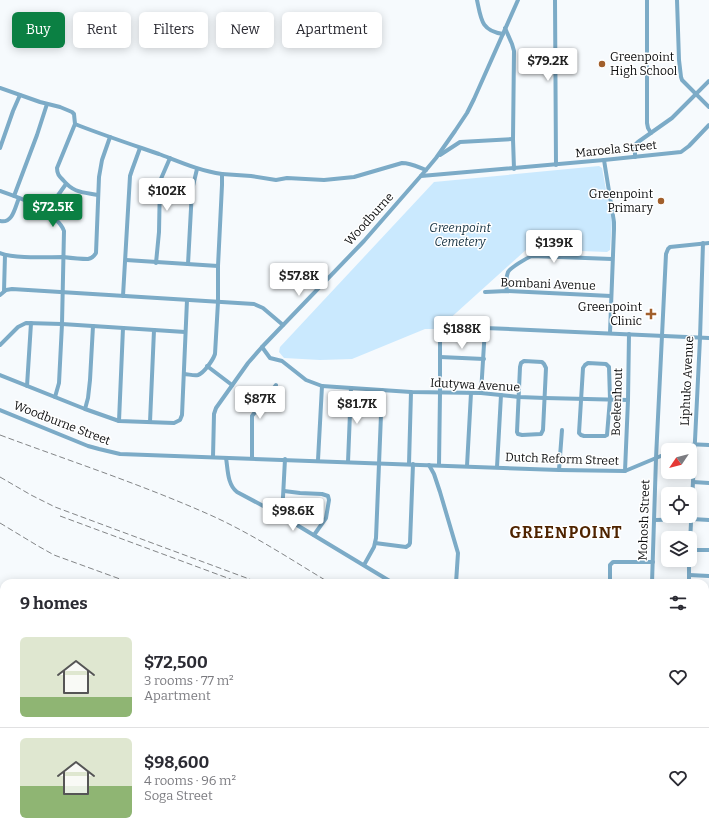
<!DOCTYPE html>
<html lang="en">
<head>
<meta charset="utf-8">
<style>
	body { margin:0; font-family:Bitter,serif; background:#f7f7f7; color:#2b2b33; height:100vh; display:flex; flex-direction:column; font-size:15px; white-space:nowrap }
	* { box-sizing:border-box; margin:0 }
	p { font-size:13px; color:#7c7c81 }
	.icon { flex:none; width:22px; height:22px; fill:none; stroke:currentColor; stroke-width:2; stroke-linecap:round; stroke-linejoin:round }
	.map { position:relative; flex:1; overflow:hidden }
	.drawer { position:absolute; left:0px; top:579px; width:709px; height:256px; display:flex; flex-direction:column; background:#fff; border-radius:12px 12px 0 0; box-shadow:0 2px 10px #0003 }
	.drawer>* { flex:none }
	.top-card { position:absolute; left:12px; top:12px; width:400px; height:36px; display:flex; gap:8px }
	.needle { width:26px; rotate:235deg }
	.buttons { position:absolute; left:661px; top:443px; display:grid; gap:8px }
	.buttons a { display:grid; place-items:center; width:36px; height:36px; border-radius:6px; background:#fff; box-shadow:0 2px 10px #0003; font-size:20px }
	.price { position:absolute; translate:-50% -34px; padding:0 9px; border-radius:4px; background:#fff; color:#222; font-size:13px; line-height:26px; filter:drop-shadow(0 1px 2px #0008) }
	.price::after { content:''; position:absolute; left:50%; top:24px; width:12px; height:9px; margin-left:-6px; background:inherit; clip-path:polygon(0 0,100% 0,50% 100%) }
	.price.selected { background:#0b8043; color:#fff }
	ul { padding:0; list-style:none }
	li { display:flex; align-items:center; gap:12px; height:100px; padding:0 20px }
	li+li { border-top:1px solid #e1e1e2 }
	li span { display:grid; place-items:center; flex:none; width:112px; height:80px; border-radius:6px; color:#555 }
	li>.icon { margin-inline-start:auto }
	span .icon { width:48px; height:48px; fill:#fffc; stroke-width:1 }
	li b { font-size:17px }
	h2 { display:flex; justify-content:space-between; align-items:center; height:48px; padding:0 20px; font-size:17px }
	.pill { padding:0 14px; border-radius:6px; background:#fff; box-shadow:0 2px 10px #0003; font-size:14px; line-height:36px }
	.pill.selected { background:#0b8043; color:#fff }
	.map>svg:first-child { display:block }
</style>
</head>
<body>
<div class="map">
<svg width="709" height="835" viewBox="0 0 709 835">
	<rect width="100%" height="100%" fill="#f6fafd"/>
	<path fill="#cae9fe" d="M599 166 602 168 612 222 610 250 607 252 527 249 446 322 438 321 437 329H425L352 359 320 360 284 358 279 352 280 347 434 182Z"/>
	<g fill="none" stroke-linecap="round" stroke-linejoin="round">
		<path stroke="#8ac9ef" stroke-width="1" d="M705 674 709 671"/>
		<g stroke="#7cabc7" stroke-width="4">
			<path d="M477 0C481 19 481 31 503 34"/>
			<path d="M555 0 556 165"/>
			<path d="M647 0V123L648 128 651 133"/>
			<path d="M677 0 679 60 681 77 682 80 709 107"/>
			<path d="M505 28 512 44 514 51 513 139 514 169"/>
			<path d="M0 88 40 102 60 107 72 112 74 114 75 124 80 126C106 136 133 145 159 154 180 162 200 171 222 174V185L218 266V302L215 354C213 360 204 373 198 375 194 376 188 374 184 374"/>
			<path d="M75 124 57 168C57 174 59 176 63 180 74 193 82 192 98 195"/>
			<path d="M0 148 13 111 20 95"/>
			<path d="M440 155 460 142 513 139"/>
			<path d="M635 157V145L638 142 672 118 709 81"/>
			<path d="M604 160 614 222V229L610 333"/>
			<path d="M222 174 251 176 276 180 287 178 324 180 354 177 402 163C411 163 418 167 426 170"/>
			<path d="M421 176 604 160 681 152 689 146 709 125"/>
			<path d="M0 191C20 198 35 203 52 216 57 221 62 224 64 231L62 324 59 383 55 397"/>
			<path d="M14 196 37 135 47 104"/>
			<path d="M46 212 66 184"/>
			<path d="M0 221C13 224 15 207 19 198"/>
			<path d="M0 253C16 259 45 257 63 257 71 258 80 259 88 259 93 258 94 256 96 253L99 177 102 160 110 137"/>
			<path d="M126 260 218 266"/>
			<path d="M156 263 159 232 160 181 170 158"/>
			<path d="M188 264 192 190 197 169"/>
			<path d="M4 291 5 255"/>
			<path d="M507 291C506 285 506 277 508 272 511 267 527 258 532 256L612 259"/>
			<path d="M485 292 507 291 611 296"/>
			<path d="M0 295 6 290 12 289 254 304 263 308 283 325"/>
			<path d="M123 296 130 176 132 170 140 148"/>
			<path d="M0 345 18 327 26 323 62 324 185 332"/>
			<path d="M262 347 270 358 282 361 306 380 322 386 411 392 481 393 519 397 545 398 628 400"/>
			<path d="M440 357 484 359"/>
			<path d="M524 361 542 362 544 364 546 368 543 430 541 434 522 435 518 434 517 432 520 367 521 363Z"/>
			<path d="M588 363 606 364 609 367 610 399 607 435 605 436H584L581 435 579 433 583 368 585 365Z"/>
			<path d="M207 366 232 385"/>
			<path d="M0 375 85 409 119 421 174 423 180 420 182 415 187 300"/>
			<path d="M27 386 31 323"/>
			<path d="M481 393 485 328"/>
			<path d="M85 409 88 398 90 380 93 326"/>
			<path d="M0 410 88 446 99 449 120 454 559 470 625 471 668 453"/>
			<path d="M119 421 123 328"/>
			<path d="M150 422 154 330"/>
			<path d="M674 450C688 444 694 444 709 445"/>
			<path d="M213 457 214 414 216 408 248 363 262 347 364 241 426 170 436 158 455 131 467 113 474 99 518 0"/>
			<path d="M226 458C228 469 227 484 237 492L282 516 393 583"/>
			<path d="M252 458V416L276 385"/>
			<path d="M318 460 322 386"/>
			<path d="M348 462 351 388"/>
			<path d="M409 464 411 392"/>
			<path d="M429 465 434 474 440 492 458 553 456 583"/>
			<path d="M439 465 440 393V333L442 328 447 325 485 328 709 338"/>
			<path d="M467 466 471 393"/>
			<path d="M497 467 501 395"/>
			<path d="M559 470 562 430"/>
			<path d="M625 471 628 400 629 334"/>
			<path d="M693 482 709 483"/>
			<path d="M284 491 300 493 322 494 328 496 329 500 326 518 314 535"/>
			<path d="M282 516 285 459"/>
			<path d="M655 520 692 519 709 520"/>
			<path d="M375 543 406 547 409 545 410 543 413 464"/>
			<path d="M690 543 700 338 703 243"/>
			<path d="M690 550H709"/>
			<path d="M364 565 374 547 376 538 382 390"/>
			<path d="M689 575 709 576"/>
			<path d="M610 583V565L613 562H653"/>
			<path d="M652 583 656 458 666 254 668 249 670 247 709 243"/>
			<path d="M689 583V560"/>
			<path d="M705 607H709"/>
			<path d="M0 615H4"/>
			<path d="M705 643 709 642"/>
			<path d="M344 831 347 835"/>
		</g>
		<g stroke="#1a5878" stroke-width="7">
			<path d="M705 731 709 728"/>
			<path d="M571 835 578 831"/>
		</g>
		<g stroke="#838587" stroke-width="1" stroke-dasharray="6 3" stroke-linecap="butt">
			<path d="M0 435C70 461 140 484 208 514 251 533 290 559 330 583"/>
			<path d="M0 477 31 495 55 507 260 583"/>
			<path d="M60 516 241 583"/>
			<path d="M0 523 38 546 54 555 131 583"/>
			<path d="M705 700 709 698"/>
			<path d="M0 729 4 733"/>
			<path d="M705 750 709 751"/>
			<path d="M705 759 709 760"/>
			<path d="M535 835 541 831"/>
		</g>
	</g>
	<g fill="#a15f2c" stroke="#fff" stroke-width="1.5">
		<circle cx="602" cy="64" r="4"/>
		<circle cx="661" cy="201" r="4"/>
		<path d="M649 308h4v4h4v4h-4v4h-4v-4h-4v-4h4z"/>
	</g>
	<g text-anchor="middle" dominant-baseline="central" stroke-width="3" stroke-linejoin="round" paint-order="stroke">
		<g font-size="12" fill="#0c0d0e" stroke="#fff" text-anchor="end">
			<text x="610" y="57" text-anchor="start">Greenpoint<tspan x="610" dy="14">High School</tspan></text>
			<text x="653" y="194">Greenpoint<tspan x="653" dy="14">Primary</tspan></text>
			<text x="642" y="307">Greenpoint<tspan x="642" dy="14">Clinic</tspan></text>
		</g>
		<g font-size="12" fill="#0c0d0e" stroke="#fff">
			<text transform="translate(616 149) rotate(-6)">Maroela Street</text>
			<text transform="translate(369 219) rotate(-48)">Woodburne</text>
			<text transform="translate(548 284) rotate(2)">Bombani Avenue</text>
			<text transform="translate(687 381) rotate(-87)">Liphuko Avenue</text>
			<text transform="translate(475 385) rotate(3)">Idutywa Avenue</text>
			<text transform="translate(617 402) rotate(-88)">Boekenhout</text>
			<text transform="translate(62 423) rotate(21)">Woodburne Street</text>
			<text transform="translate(562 459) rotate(2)">Dutch Reform Street</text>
			<text transform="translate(644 520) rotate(-88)">Mohosh Street</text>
		</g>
		<g font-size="12" font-style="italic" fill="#102d3d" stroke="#fff">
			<text x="460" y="228">Greenpoint<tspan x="460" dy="14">Cemetery</tspan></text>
		</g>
		<g font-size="16" font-weight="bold" letter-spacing="1" fill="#4f2400" stroke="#fff">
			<text x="566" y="532">GREENPOINT</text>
		</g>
	</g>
</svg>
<div class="buttons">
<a><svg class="needle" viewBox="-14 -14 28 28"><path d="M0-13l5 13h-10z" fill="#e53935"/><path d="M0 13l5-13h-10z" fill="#7c7c81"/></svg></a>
<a><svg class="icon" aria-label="locate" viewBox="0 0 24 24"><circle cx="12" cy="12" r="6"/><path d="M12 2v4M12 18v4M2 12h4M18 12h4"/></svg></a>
<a><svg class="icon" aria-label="layers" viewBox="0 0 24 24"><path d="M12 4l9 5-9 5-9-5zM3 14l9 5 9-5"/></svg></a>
</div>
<b class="price" style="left:548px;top:82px">$79.2K</b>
<b class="price" style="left:167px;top:212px">$102K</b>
<b class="price selected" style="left:53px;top:228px">$72.5K</b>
<b class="price" style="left:554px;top:264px">$139K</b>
<b class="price" style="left:299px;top:297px">$57.8K</b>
<b class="price" style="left:462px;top:350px">$188K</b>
<b class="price" style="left:260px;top:420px">$87K</b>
<b class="price" style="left:357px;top:425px">$81.7K</b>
<b class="price" style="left:293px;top:532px">$98.6K</b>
<div class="top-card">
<a class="pill selected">Buy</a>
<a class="pill">Rent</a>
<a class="pill">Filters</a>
<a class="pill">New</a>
<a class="pill">Apartment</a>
</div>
<section class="drawer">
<h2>9 homes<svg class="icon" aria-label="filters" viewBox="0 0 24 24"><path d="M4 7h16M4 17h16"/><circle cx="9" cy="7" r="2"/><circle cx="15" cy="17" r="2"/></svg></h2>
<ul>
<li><span style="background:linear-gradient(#dfe7d0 75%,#8fb573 0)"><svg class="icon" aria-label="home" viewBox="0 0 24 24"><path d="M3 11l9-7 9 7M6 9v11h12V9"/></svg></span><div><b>$72,500</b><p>3 rooms · 77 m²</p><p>Apartment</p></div><svg class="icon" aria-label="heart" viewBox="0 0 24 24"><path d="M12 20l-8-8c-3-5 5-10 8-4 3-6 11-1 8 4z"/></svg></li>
<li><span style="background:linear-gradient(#dfe7d0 60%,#8fb573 0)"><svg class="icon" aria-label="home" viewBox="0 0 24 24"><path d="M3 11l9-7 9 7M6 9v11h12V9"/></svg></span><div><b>$98,600</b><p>4 rooms · 96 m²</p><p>Soga Street</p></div><svg class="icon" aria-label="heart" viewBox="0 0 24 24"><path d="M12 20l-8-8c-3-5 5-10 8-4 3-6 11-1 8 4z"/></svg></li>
</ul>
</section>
</div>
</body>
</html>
